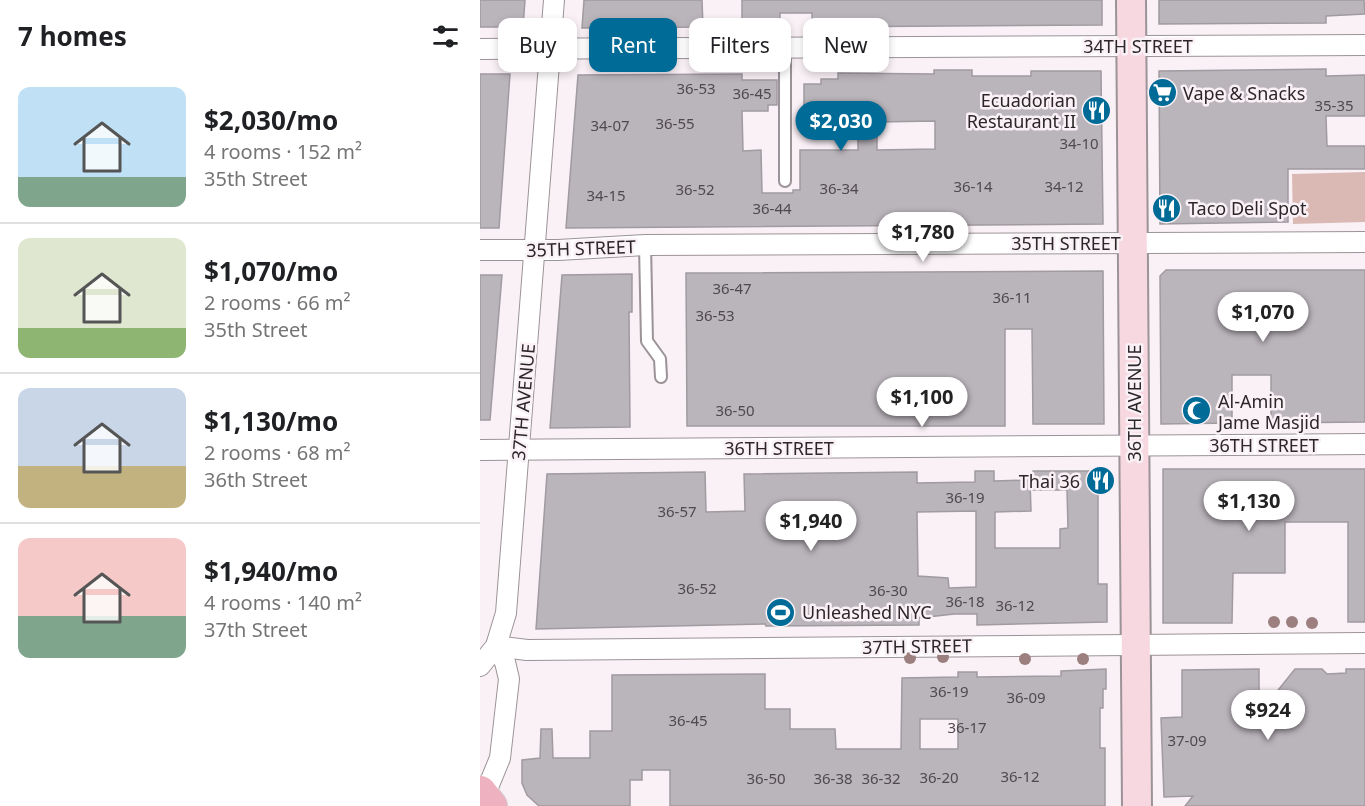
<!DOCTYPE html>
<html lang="en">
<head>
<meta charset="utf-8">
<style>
	body { margin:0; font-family:"Noto Sans",sans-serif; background:#f2f2f2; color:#202124; height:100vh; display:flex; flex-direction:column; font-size:22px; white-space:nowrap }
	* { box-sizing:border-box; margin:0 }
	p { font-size:20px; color:#757577 }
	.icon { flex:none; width:33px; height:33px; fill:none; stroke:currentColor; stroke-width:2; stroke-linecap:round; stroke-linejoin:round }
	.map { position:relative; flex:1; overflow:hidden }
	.drawer { display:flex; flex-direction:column; background:#fff; width:480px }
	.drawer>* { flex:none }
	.hud { position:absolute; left:18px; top:18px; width:570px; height:54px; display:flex; gap:12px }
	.price { position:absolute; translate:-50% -51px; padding:0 14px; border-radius:21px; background:#fff; color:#222; font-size:20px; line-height:39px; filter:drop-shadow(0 2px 3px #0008) }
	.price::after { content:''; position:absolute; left:50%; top:36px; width:18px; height:14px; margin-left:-9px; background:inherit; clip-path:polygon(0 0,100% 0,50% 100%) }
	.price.selected { background:#006b97; color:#fff }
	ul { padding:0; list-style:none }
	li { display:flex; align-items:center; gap:18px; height:150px; padding:0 18px }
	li+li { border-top:2px solid #e0e0e0 }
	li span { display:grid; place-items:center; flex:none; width:168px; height:120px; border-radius:12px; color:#555 }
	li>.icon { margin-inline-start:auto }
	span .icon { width:72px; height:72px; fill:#fffc; stroke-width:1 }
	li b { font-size:26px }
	h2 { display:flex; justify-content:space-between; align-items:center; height:72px; padding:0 18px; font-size:26px }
	.pill { padding:0 21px; border-radius:12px; background:#fff; box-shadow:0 3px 9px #0003; font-size:21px; line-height:54px }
	.pill.selected { background:#006b97; color:#fff }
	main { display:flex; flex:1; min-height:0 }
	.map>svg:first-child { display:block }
</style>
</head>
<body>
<main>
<section class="drawer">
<h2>7 homes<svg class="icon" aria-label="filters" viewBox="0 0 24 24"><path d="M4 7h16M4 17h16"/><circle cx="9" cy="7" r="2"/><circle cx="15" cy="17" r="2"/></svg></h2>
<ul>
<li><span style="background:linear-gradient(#bfe0f5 75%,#7fa58c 0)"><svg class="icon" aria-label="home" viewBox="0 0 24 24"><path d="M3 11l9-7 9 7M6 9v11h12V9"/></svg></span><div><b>$2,030/mo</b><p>4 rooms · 152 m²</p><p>35th Street</p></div></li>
<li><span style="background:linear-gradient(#dfe7d0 75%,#8fb573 0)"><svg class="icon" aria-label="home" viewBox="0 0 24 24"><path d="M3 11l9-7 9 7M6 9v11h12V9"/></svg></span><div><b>$1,070/mo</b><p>2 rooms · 66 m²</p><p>35th Street</p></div></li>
<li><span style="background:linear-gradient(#c9d6e8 65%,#c2b280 0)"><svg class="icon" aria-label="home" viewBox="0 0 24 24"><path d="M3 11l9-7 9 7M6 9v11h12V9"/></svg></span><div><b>$1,130/mo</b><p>2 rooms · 68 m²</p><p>36th Street</p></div></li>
<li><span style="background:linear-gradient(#f6c9c9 65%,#7fa58c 0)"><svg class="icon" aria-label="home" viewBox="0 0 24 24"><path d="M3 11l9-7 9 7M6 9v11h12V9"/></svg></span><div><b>$1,940/mo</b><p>4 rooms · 140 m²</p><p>37th Street</p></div></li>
</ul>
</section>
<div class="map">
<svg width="885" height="806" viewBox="0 0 885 806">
	<rect width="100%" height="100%" fill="#faf1f6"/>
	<path fill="#dab9b5" d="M885 172V222L813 224 812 174Z"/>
	<g fill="#bab4bb" stroke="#a09aa1" stroke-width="1.5" fill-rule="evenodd">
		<path d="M0 0H45L43 27H0Z"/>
		<path d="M104 0H222L223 27 102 28Z"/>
		<path d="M262 0H622V25L332 27V13H300V27H262Z"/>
		<path d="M679 0H884L885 14 846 16V23L679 24Z"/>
		<path d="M846 69V76L885 75V116H846L847 146H885V169H808V222L680 224 679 71Z"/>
		<path d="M454 70H492V76H551V71H621L623 224 86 228 98 75 262 74V80H297V105H288V111H262L263 151 281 150 282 193H313V190H320V150H378V117L324 119V84H341V79H358V73L454 74ZM455 121V149L397 150V122Z"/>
		<path d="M0 74H30L19 228H0Z"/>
		<path d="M686 270H885V422L791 423V375H752V423L681 424 680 276Z"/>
		<path d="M623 271 624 424H553L552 329H525V426H207L206 273Z"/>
		<path d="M152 274V312H149L150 427 70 428 82 275Z"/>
		<path d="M0 275H22L10 420H0Z"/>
		<path d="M683 469H885V622H868V522H805V573H753L752 623H683Z"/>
		<path d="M495 471H514V481L550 480 551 511 515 512V548H580V529L588 528 587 490H553V471H624V490H618V584H627V622L497 625V614H474L439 618V625L286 626 285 624 56 629 67 474 225 472 226 512 265 511 264 474 437 472V483L495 482ZM496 511V587L469 588 468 578 438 576 437 512Z"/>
		<path d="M626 669V689H623V708H620V748H625V806H190V770H162V780H150V806H59L47 795 42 783V760L60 758 61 729H72L73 758H110V731H132V675L285 674V709H310V729H355L356 749H421L422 678 478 677V672H497V677L581 676V671ZM440 719H478V749H440Z"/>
		<path d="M779 669V714L815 669H842L847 674 866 673V669H885V806H705L713 796 684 797 681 718 702 717V670Z"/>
	</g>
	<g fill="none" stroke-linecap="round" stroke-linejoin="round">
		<defs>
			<g id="lane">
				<path d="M305 48V181"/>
				<path d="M165 245 167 341 180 359 181 377"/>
			</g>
			<g id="street">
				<path d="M0 49 885 45"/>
				<path d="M0 250H78L165 245 885 242"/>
				<path d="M0 450 885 444"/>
				<path d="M16 646 47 650 885 643"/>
				<path d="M0 666 16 646 26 613 74 0"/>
				<path d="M4 797 20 758 29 679 25 662 16 646"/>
			</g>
			<path id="secondary" d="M651 0 657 806"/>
			<path id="primary" d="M0 792 11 806"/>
		</defs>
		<use href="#lane" stroke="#9b9397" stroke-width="14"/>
		<use href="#street" stroke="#9b9397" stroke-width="22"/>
		<use href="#secondary" stroke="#9b9397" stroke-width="32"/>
		<use href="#primary" stroke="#d0cfd0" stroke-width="34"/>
		<use href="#lane" stroke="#fff" stroke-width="10"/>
		<use href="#street" stroke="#fff" stroke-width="20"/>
		<use href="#secondary" stroke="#f7d8e0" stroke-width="28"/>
		<use href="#primary" stroke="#eeb1c0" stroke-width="32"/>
	</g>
	<g fill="#9c7f7f">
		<circle cx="794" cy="622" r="6"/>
		<circle cx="812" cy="622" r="6"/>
		<circle cx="832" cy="623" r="6"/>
		<circle cx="463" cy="657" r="6"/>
		<circle cx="430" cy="658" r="6"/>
		<circle cx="545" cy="659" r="6"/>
		<circle cx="603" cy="659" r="6"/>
	</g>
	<defs>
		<symbol id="supermarket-disc" viewBox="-11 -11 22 22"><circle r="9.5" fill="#006b97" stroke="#faf1f6"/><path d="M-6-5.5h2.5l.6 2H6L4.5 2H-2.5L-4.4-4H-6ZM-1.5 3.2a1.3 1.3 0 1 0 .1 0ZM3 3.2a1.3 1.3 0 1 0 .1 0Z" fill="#fff"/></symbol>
		<symbol id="restaurant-disc" viewBox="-11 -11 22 22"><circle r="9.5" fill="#006b97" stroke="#faf1f6"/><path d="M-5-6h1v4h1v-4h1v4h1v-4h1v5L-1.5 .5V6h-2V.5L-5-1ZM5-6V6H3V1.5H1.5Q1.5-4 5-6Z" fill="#fff"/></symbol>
		<symbol id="mosque-disc" viewBox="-11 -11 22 22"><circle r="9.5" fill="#006b97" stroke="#faf1f6"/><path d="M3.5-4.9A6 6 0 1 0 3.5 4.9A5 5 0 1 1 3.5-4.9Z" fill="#fff"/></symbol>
		<symbol id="stadium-disc" viewBox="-11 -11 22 22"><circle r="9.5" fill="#006b97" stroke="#faf1f6"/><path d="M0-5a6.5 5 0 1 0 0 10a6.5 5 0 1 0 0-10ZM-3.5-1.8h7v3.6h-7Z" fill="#fff"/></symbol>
	</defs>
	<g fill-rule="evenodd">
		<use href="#supermarket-disc" x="666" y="76" width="33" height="33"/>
		<use href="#restaurant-disc" x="600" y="94" width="33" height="33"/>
		<use href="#restaurant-disc" x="670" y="192" width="33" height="33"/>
		<use href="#mosque-disc" x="700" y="394" width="33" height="33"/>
		<use href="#restaurant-disc" x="604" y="464" width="33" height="33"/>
		<use href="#stadium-disc" x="284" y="596" width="33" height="33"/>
	</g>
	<g text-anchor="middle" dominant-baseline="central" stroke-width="5" stroke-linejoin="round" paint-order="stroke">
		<g font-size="15" fill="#4f4a4e">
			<text x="216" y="88">36-53</text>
			<text x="272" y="93">36-45</text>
			<text x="854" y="105">35-35</text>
			<text x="195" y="123">36-55</text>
			<text x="130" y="125">34-07</text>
			<text x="599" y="143">34-10</text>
			<text x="493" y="186">36-14</text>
			<text x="584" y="186">34-12</text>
			<text x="359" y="188">36-34</text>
			<text x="215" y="189">36-52</text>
			<text x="126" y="195">34-15</text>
			<text x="292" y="208">36-44</text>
			<text x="252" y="288">36-47</text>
			<text x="532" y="297">36-11</text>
			<text x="235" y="315">36-53</text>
			<text x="255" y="410">36-50</text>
			<text x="485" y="497">36-19</text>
			<text x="197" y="511">36-57</text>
			<text x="217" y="588">36-52</text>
			<text x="408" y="590">36-30</text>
			<text x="485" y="601">36-18</text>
			<text x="535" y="605">36-12</text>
			<text x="469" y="691">36-19</text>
			<text x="546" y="697">36-09</text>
			<text x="208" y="720">36-45</text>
			<text x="487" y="727">36-17</text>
			<text x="707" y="740">37-09</text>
			<text x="540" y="776">36-12</text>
			<text x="459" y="777">36-20</text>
			<text x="286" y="778">36-50</text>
			<text x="353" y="778">36-38</text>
			<text x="401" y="778">36-32</text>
		</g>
		<g font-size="18" fill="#2b2729" stroke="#faf1f6">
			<text x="658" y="46">34TH STREET</text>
			<text x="586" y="243">35TH STREET</text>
			<text transform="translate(101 248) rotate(-2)">35TH STREET</text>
			<text transform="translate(43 402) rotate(-85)">37TH AVENUE</text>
			<text transform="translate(654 403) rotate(-90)">36TH AVENUE</text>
			<text x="784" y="445">36TH STREET</text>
			<text x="299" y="448">36TH STREET</text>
			<text transform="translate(437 646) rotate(-1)">37TH STREET</text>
		</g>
		<g font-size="18" fill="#2b2729" stroke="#faf1f6" text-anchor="start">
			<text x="703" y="93">Vape &amp; Snacks</text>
			<text x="596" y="100" text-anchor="end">Ecuadorian<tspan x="596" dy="21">Restaurant II</tspan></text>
			<text x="708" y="208">Taco Deli Spot</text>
			<text x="738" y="401">Al-Amin<tspan x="738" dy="21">Jame Masjid</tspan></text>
			<text x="600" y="481" text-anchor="end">Thai 36</text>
			<text x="322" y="612">Unleashed NYC</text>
		</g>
	</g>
</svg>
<b class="price selected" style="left:361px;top:152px">$2,030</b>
<b class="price" style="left:443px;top:263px">$1,780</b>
<b class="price" style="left:783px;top:343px">$1,070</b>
<b class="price" style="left:442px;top:428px">$1,100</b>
<b class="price" style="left:769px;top:532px">$1,130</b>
<b class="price" style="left:331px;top:552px">$1,940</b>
<b class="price" style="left:788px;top:741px">$924</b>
<div class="hud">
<a class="pill">Buy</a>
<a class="pill selected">Rent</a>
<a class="pill">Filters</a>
<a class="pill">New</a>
</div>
</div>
</main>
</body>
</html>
